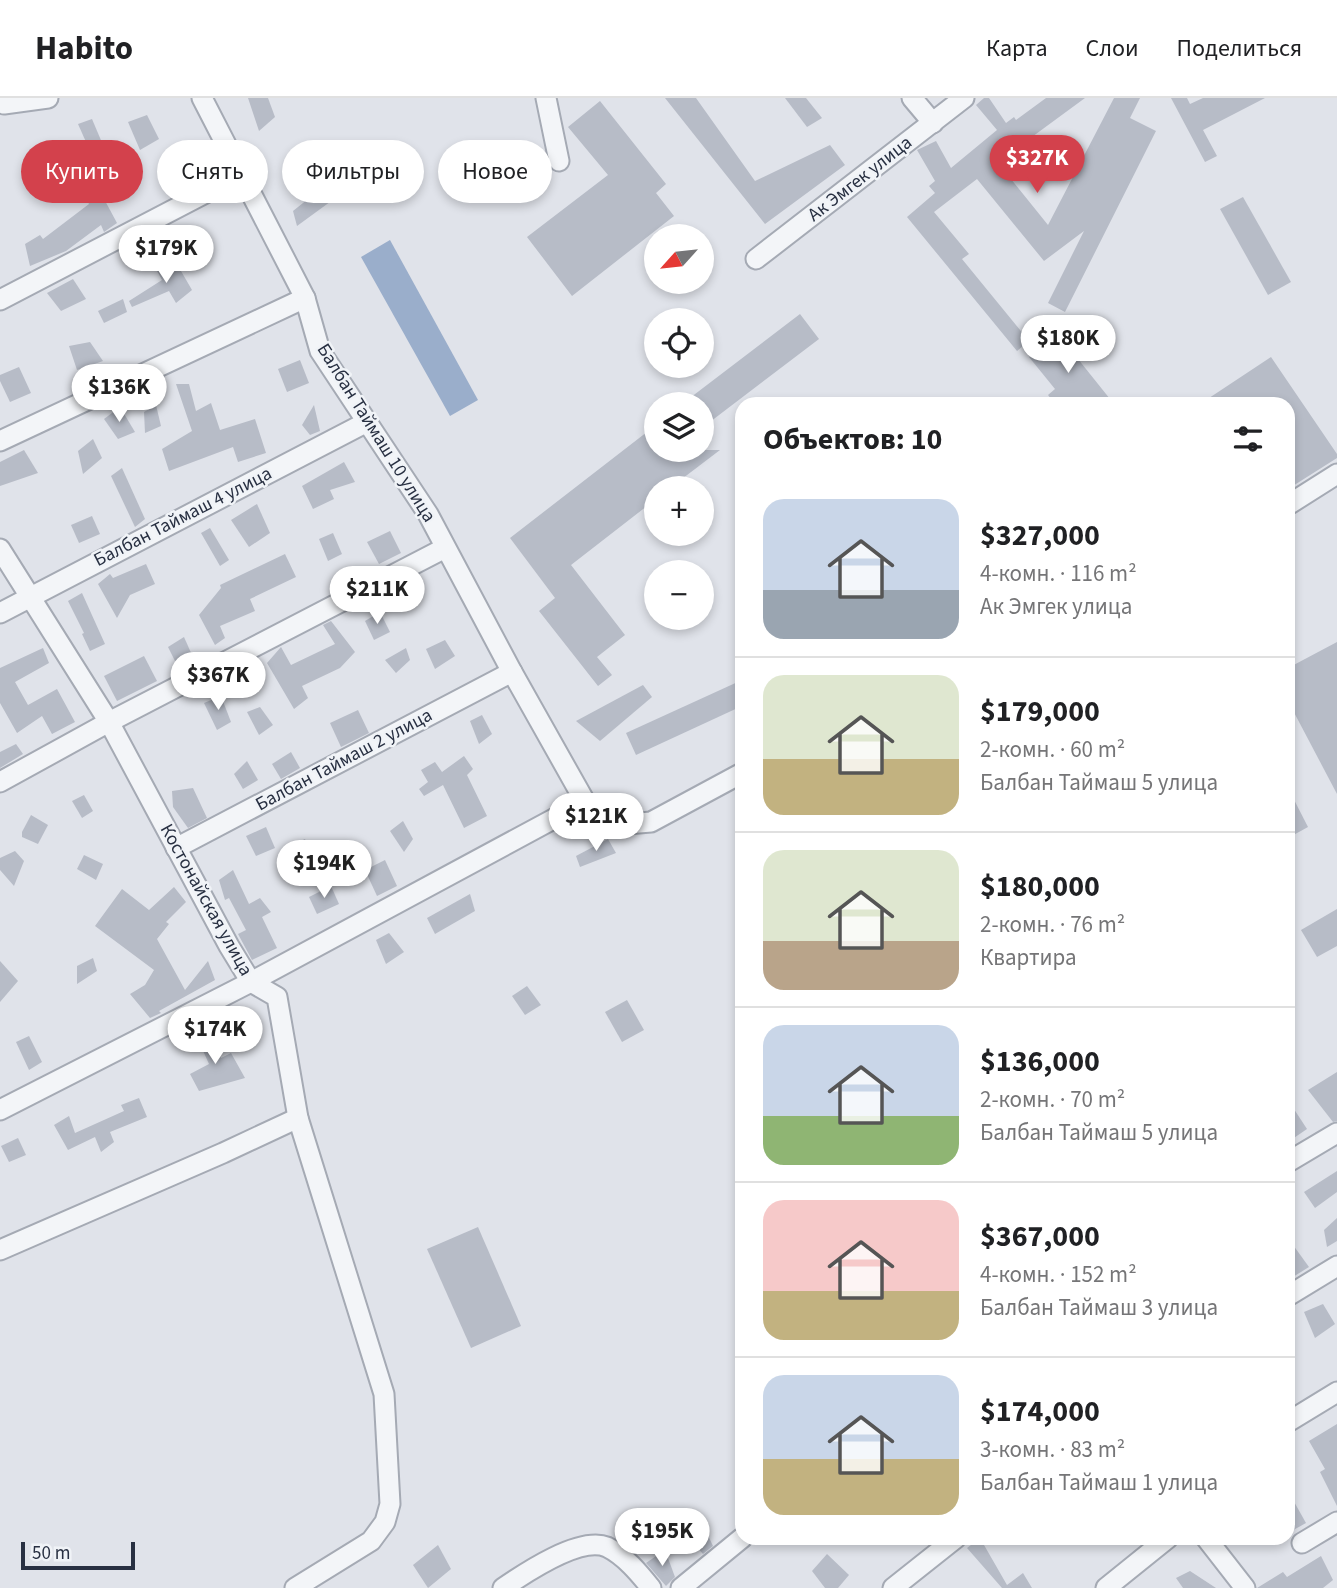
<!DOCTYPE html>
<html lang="ru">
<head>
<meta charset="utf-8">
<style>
	body { margin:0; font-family:"Source Sans 3",sans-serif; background:#f6f6f6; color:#202124; height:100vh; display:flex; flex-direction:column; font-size:26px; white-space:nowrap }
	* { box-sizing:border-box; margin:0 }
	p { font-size:23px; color:#757577 }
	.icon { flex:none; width:38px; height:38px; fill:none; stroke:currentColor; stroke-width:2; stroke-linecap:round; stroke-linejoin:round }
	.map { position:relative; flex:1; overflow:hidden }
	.details { position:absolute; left:735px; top:299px; width:560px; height:1148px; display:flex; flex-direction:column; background:#fff; border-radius:21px; box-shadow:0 4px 10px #0003 }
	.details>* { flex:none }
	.top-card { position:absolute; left:21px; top:42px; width:609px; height:63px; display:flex; gap:14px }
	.needle { width:46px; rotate:243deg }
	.fabs { position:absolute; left:644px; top:126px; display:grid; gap:14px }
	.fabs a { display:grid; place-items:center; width:70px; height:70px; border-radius:50%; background:#fff; box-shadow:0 4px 10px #0003; font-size:35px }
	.scale { position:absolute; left:21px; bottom:18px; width:114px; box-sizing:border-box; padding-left:7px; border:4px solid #283042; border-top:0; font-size:19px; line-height:24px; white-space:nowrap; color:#283042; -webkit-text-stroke:5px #f0f3f7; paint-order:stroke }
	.price { position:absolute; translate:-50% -60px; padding:0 16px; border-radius:24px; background:#fff; color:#222; font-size:23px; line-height:46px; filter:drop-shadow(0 2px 4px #0008) }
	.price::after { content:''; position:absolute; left:50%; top:42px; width:21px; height:16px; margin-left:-10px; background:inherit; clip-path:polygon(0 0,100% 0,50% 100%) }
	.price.current { background:#d3414c; color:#fff }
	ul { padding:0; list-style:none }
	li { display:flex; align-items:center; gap:21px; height:175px; padding:0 28px }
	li+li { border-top:2px solid #e0e0e0 }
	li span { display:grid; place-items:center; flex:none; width:196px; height:140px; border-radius:21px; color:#555 }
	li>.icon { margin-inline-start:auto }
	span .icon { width:84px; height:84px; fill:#fffc; stroke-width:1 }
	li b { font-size:30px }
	h2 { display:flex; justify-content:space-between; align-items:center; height:84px; padding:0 28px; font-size:30px }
	.pill { padding:0 24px; border-radius:32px; background:#fff; box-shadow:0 4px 10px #0003; font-size:24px; line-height:63px }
	.pill.current { background:#d3414c; color:#fff }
	header { display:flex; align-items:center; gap:42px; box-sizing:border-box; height:98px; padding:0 35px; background:#fff; border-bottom:2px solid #e0e0e0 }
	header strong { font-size:33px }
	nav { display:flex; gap:38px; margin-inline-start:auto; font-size:24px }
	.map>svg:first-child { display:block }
</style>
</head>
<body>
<header>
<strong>Habito</strong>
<nav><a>Карта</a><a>Слои</a><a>Поделиться</a></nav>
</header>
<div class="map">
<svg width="1337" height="1490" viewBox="0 0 1337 1490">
	<rect width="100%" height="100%" fill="#e0e3ea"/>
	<path fill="#9aaecb" d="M390 142 478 302 450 318 361 159Z"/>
	<g fill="#b7bcc7">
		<path d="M248 0H268L275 19 259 33Z"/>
		<path d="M665 0H696L755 83 830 47 845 67 765 126Z"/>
		<path d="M785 0H806L822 20 807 29Z"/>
		<path d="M984 0H989L1006 25 1014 19 1016 22 1046 0H1085L1021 47 1025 53 1018 58 1014 53 998 65 1048 127 1114 0H1140L1130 20 1156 33 1065 214 1048 205 1084 133 1044 163 977 81 934 114 969 156 962 161 1029 243 1017 253 907 119 935 95 929 88 935 83 917 52 936 43 951 70 997 32 976 7Z"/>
		<path d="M1171 0H1187L1190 6 1203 0H1265L1203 32 1217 58 1205 64Z"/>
		<path d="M600 3 666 86 656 95 674 118 572 198 527 139 608 77 568 29Z"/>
		<path d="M147 17 159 41 140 52 128 24Z"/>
		<path d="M92 21 103 47 90 53 78 26Z"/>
		<path d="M312 65 334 101 297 128 293 113 313 97 304 78Z"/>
		<path d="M89 73 117 125 104 134 101 127 66 153 30 168 25 146 40 137 43 141 89 106 77 84Z"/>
		<path d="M1243 99 1291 184 1268 197 1220 111Z"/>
		<path d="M174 161 192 192 176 205 169 193 132 209 129 203 162 182 156 171Z"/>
		<path d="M73 181 86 201 61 213 47 195Z"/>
		<path d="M123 201 127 214 104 225 98 213Z"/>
		<path d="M800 216 819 241 702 330V306H682Z"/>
		<path d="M1058 236 1114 306H1055L1048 297 1055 291 1029 259Z"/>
		<path d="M90 244 103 263 77 272 69 248Z"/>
		<path d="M1271 259 1337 356V360L1288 391V306H1200Z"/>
		<path d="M300 262 309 285 287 294 278 271Z"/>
		<path d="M19 269 31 295 10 304 0 283V277Z"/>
		<path d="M176 286H189L196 313 211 305 220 332 255 321 266 355 238 364 233 349 169 373 162 351 192 333Z"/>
		<path d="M156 307 161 328 145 335 144 314Z"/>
		<path d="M314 307 320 333 310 337 302 327Z"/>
		<path d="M120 309 135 334 118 341 104 321Z"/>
		<path d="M656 327V352H720L670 390H656V401L571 467 625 537 597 559 612 577 598 588 539 513 555 500 510 440Z"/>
		<path d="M93 341 102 360 83 376 78 353Z"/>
		<path d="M24 352 38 375 0 388V364Z"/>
		<path d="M344 364 355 384 330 392 334 401 313 411 302 388Z"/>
		<path d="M122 370 145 421 135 429 111 378Z"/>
		<path d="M257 406 270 435 249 449 231 422Z"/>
		<path d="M92 418 100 436 79 445 71 427Z"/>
		<path d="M210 430 229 462 220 468 201 435Z"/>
		<path d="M390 433 401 455 379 466 367 444Z"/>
		<path d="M333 435 342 456 328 463 319 441Z"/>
		<path d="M285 456 296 479 250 501 255 513 220 528 225 540 215 547 199 517 221 490 220 487Z"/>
		<path d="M146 466 155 486 130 497 117 520 98 486 110 476 113 480Z"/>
		<path d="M82 495 105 546 90 553 82 536 84 535 68 503Z"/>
		<path d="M380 514 390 534 374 542 365 523Z"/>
		<path d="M331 523 355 554 340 570 302 588 308 600 294 611 267 565 281 549 291 567 335 546 323 527Z"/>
		<path d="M184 539 192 557 179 571 168 549Z"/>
		<path d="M445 542 455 558 435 571 426 551Z"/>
		<path d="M1337 544V696L1288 603V570Z"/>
		<path d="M43 550 49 565 15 584 28 607 57 591 75 624 52 636 42 618 17 635 0 605V570Z"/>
		<path d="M406 550 410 562 396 575 385 562Z"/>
		<path d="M144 558 157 583 117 603 104 578Z"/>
		<path d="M742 582V608L636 657 626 635Z"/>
		<path d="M643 587 652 599 600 643 576 623Z"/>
		<path d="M221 598 231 624 217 632 204 605Z"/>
		<path d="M260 609 273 627 259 637 247 614Z"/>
		<path d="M358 612 369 635 341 649 330 625Z"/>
		<path d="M482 617 492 636 479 646 470 623Z"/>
		<path d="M16 646 23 656 0 670V654Z"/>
		<path d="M291 654 300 670 281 681 272 666Z"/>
		<path d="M464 658 473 671 467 677 487 718 464 730 443 687 424 698 419 691 428 684 421 672 435 664 442 674Z"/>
		<path d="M247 663 258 682 243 691 234 676Z"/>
		<path d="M193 690 207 720 188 730 173 709 172 693Z"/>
		<path d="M1288 690 1308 729 1288 740Z"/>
		<path d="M84 697 93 713 82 720 72 703Z"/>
		<path d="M31 717 48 727 38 746 22 739V734Z"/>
		<path d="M403 723 413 741 404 754 390 733Z"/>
		<path d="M266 729 275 750 256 758 246 738Z"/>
		<path d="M305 741 314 763 296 771 286 750Z"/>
		<path d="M608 741 616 755 580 769 576 758Z"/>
		<path d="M15 753 24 763 14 788 0 772V760Z"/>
		<path d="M84 757 103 766 96 782 77 771Z"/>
		<path d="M385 762 397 788 377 798 365 772Z"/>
		<path d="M233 772 249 806 260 800 271 814 262 819 277 850 252 862 238 836 246 832 229 800 225 802 219 782Z"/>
		<path d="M331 788 339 806 317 816 309 799Z"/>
		<path d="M174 789 186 804 166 824 169 826 157 841 185 892 208 863 215 882 159 913 161 915 150 920 130 896 145 887 154 872 95 828 122 791 149 812Z"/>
		<path d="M470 796 475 813 435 836 427 820Z"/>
		<path d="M1337 811V848L1317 859 1301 832Z"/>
		<path d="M389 835 404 854 386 866 376 842Z"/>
		<path d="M93 860 97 873 77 886V868Z"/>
		<path d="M0 863 18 883 0 904Z"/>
		<path d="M527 888 541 907 525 917 512 898Z"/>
		<path d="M627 902 644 932 622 944 605 914Z"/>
		<path d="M206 932 221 960 231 955 245 980 199 993 190 976 209 966 195 935Z"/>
		<path d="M29 938 42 964 29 972 16 944Z"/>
		<path d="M1337 974V1023L1333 1024 1308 992Z"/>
		<path d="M139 1000 147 1019 110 1034 114 1044 101 1054 95 1039 68 1052 54 1027 69 1018 75 1035 124 1013 121 1007Z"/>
		<path d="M1288 1002 1307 1031 1288 1044Z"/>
		<path d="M18 1040 26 1057 9 1064 1 1048Z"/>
		<path d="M1337 1073V1094L1315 1110 1304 1094Z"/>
		<path d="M1337 1120V1143L1327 1149 1324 1132Z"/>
		<path d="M478 1129 521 1228 471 1250 427 1151Z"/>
		<path d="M1288 1140 1309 1169 1288 1182Z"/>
		<path d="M1323 1206 1335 1226 1315 1240 1304 1214Z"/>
		<path d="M1337 1326V1408L1320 1374 1325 1371 1309 1343Z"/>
		<path d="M1288 1393 1306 1425 1288 1435Z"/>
		<path d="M703 1427 713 1448 703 1456 689 1440Z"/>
		<path d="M980 1440 1007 1487 1023 1475 1032 1490H1002L967 1450Z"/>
		<path d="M438 1447 451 1471 428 1490 413 1467Z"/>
		<path d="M665 1452 675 1479 666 1488 646 1465Z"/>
		<path d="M827 1456 849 1477 838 1490H825L812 1473Z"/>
		<path d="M1321 1458 1333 1482 1323 1490H1257L1283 1474 1287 1479Z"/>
		<path d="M1190 1473 1216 1490H1183L1176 1480Z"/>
	</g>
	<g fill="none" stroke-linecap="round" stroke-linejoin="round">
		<defs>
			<g id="minor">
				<path d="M202 0 305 200 320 253 428 416 512 574 588 709 615 727 651 724 742 675"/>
				<path d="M546 0 559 63"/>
				<path d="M912 0 933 25"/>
				<path d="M4 6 48 0"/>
				<path d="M756 161 964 0"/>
				<path d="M0 202 242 76"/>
				<path d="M0 343 305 200"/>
				<path d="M1288 407 1337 376"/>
				<path d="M0 451 109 624 229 848 251 884 277 899 298 1020 384 1296 390 1406 385 1424 371 1443 295 1490"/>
				<path d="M0 515 367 324"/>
				<path d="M0 684 109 624 445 450"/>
				<path d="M176 750 512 574"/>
				<path d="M0 1012 251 884 585 704"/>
				<path d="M1288 1064 1337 1035"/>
				<path d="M0 1152 223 1055 298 1020"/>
				<path d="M1288 1198 1337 1168"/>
				<path d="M1288 1324 1337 1294"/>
				<path d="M1206 1440 1245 1490"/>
				<path d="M1302 1445 1337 1424"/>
				<path d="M503 1490C525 1475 580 1438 607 1449 625 1458 639 1475 651 1490"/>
				<path d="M681 1490 742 1440"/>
				<path d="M893 1490 956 1440"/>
				<path d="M1106 1490 1168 1440"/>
			</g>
		</defs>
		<use href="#minor" stroke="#a5aab4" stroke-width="23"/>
		<use href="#minor" stroke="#f3f5f8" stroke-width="19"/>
	</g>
	<g text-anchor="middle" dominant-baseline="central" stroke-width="5" stroke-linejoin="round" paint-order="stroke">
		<g font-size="19" fill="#283042" stroke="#f0f3f7">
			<text transform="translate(860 81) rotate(-38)">Ак Эмгек улица</text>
			<text transform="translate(376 335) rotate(58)">Балбан Таймаш 10 улица</text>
			<text transform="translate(183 419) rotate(-27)">Балбан Таймаш 4 улица</text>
			<text transform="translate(344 662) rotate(-28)">Балбан Таймаш 2 улица</text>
			<text transform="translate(206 802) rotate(61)">Костонайская улица</text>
		</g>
	</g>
</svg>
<div class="fabs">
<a><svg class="needle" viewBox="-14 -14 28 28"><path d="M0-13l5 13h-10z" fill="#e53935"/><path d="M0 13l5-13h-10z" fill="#757577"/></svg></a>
<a><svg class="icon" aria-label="locate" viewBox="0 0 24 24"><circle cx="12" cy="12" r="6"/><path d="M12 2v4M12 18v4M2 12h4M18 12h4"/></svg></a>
<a><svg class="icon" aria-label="layers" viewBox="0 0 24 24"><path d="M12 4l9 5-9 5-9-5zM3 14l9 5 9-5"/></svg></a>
<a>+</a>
<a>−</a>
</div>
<div class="scale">50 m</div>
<b class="price current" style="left:1037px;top:97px">$327K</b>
<b class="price" style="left:166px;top:187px">$179K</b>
<b class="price" style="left:1068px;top:277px">$180K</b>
<b class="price" style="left:119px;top:326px">$136K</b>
<b class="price" style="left:377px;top:528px">$211K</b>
<b class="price" style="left:218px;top:614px">$367K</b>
<b class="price" style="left:596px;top:755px">$121K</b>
<b class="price" style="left:324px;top:802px">$194K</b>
<b class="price" style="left:215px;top:968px">$174K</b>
<b class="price" style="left:662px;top:1470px">$195K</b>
<div class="top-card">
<a class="pill current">Купить</a>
<a class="pill">Снять</a>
<a class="pill">Фильтры</a>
<a class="pill">Новое</a>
</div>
<section class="details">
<h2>Объектов: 10<svg class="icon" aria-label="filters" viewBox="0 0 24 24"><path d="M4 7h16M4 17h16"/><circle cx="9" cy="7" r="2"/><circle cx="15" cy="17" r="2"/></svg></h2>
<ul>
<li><span style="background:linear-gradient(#c9d6e8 65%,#9aa5b1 0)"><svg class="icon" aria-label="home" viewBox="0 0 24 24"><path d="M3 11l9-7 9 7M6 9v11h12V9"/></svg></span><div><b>$327,000</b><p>4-комн. · 116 m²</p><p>Ак Эмгек улица</p></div></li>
<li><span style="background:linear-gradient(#dfe7d0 60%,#c2b280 0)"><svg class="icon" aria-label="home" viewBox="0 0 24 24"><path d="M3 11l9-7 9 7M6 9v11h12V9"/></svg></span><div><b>$179,000</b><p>2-комн. · 60 m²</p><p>Балбан Таймаш 5 улица</p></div></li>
<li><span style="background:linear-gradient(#dfe7d0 65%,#b9a48a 0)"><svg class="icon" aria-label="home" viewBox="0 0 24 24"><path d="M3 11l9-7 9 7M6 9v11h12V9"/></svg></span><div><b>$180,000</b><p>2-комн. · 76 m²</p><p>Квартира</p></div></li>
<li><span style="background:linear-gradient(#c9d6e8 65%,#8fb573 0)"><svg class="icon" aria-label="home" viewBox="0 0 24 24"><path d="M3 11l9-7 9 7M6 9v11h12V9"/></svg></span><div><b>$136,000</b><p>2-комн. · 70 m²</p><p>Балбан Таймаш 5 улица</p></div></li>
<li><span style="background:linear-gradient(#f6c9c9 65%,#c2b280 0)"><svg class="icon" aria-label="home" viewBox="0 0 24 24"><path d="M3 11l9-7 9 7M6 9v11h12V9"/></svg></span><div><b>$367,000</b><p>4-комн. · 152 m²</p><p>Балбан Таймаш 3 улица</p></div></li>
<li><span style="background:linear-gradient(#c9d6e8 60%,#c2b280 0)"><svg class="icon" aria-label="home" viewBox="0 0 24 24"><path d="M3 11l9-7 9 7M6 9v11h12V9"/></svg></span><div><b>$174,000</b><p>3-комн. · 83 m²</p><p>Балбан Таймаш 1 улица</p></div></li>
</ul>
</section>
</div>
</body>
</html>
